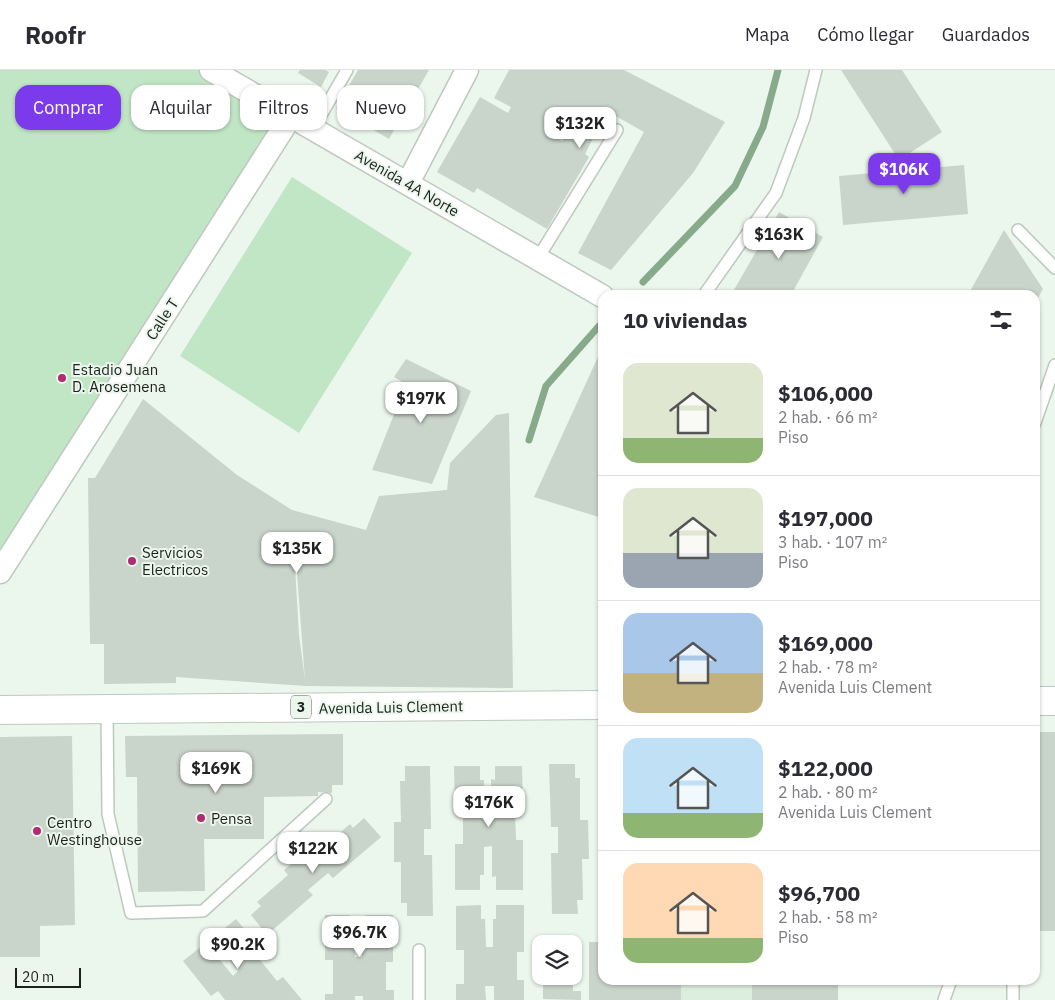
<!DOCTYPE html>
<html lang="es">
<head>
<meta charset="utf-8">
<style>
	body { margin:0; font-family:"IBM Plex Sans",sans-serif; background:#f7f7f7; color:#2b2b33; height:100vh; display:flex; flex-direction:column; font-size:19px; white-space:nowrap }
	* { box-sizing:border-box; margin:0 }
	p { font-size:16px; color:#7c7c81 }
	.icon { flex:none; width:28px; height:28px; fill:none; stroke:currentColor; stroke-width:2; stroke-linecap:round; stroke-linejoin:round }
	.map { position:relative; flex:1; overflow:hidden }
	.panel { position:absolute; left:598px; top:220px; width:442px; height:695px; display:flex; flex-direction:column; background:#fff; border-radius:15px; box-shadow:0 1px 4px #0004 }
	.panel>* { flex:none }
	.top-card { position:absolute; left:15px; top:15px; width:475px; height:45px; display:flex; gap:10px }
	.buttons { position:absolute; left:532px; top:865px; display:grid; gap:10px }
	.buttons a { display:grid; place-items:center; width:50px; height:50px; border-radius:10px; background:#fff; box-shadow:0 1px 4px #0004; font-size:25px }
	.scale { position:absolute; left:15px; bottom:12px; width:66px; box-sizing:border-box; padding-left:5px; border:2px solid #1d211e; border-top:0; font-size:14px; line-height:18px; white-space:nowrap; color:#1d211e; -webkit-text-stroke:4px #ebf6ec; paint-order:stroke }
	.price { position:absolute; translate:-50% -42px; padding:0 11px; border-radius:10px; background:#fff; color:#222; font-size:16px; line-height:32px; filter:drop-shadow(0 1px 2px #0008) }
	.price::after { content:''; position:absolute; left:50%; top:30px; width:15px; height:11px; margin-left:-8px; background:inherit; clip-path:polygon(0 0,100% 0,50% 100%) }
	.price.selected { background:#7c3aed; color:#fff }
	ul { padding:0; list-style:none }
	li { display:flex; align-items:center; gap:15px; height:125px; padding:0 25px }
	li+li { border-top:1px solid #e1e1e2 }
	li span { display:grid; place-items:center; flex:none; width:140px; height:100px; border-radius:15px; color:#555 }
	li>.icon { margin-inline-start:auto }
	span .icon { width:60px; height:60px; fill:#fffc; stroke-width:1 }
	li b { font-size:21px }
	h2 { display:flex; justify-content:space-between; align-items:center; height:60px; padding:0 25px; font-size:21px }
	.pill { padding:0 18px; border-radius:15px; background:#fff; box-shadow:0 1px 4px #0004; font-size:18px; line-height:45px }
	.pill.selected { background:#7c3aed; color:#fff }
	header { display:flex; align-items:center; gap:30px; box-sizing:border-box; height:70px; padding:0 25px; background:#fff; border-bottom:1px solid #e1e1e2 }
	header strong { font-size:24px }
	nav { display:flex; gap:28px; margin-inline-start:auto; font-size:18px }
	.map>svg:first-child { display:block }
</style>
</head>
<body>
<header>
<strong>Roofr</strong>
<nav><a>Mapa</a><a>Cómo llegar</a><a>Guardados</a></nav>
</header>
<div class="map">
<svg width="1055" height="930" viewBox="0 0 1055 930">
	<rect width="100%" height="100%" fill="#ebf6ec"/>
	<path fill="#dceedd" d="M589 872H602V910H838V930H589Z"/>
	<g fill="#c1e6c5">
		<path d="M0 0H211L291 46 0 502Z"/>
		<path d="M292 107 412 183 299 363 180 286Z"/>
	</g>
	<g fill="none" stroke-linecap="round" stroke-linejoin="round">
		<g stroke="#87ab8a" stroke-width="7">
			<path d="M643 212 735 116 763 57 778 0"/>
			<path d="M529 370 546 316 599 256"/>
		</g>
	</g>
	<g fill="#c9d4ca" fill-rule="evenodd">
		<path d="M300 0H326L329 2 321 17 298 3Z"/>
		<path d="M358 0H429L389 69 336 38Z"/>
		<path d="M509 0H624L725 52 693 103 611 200 578 183 644 62 607 41 585 84 589 87 547 159 477 118 474 123 437 102 480 27 508 43 511 37 494 28ZM553 60 565 67 562 71 551 64Z"/>
		<path d="M841 0H902L942 62 899 90Z"/>
		<path d="M964 95 968 144 843 155 839 106Z"/>
		<path d="M779 142 823 167 791 225H731Z"/>
		<path d="M1004 160 1043 219 1035 233V225H968Z"/>
		<path d="M602 278V448L534 427Z"/>
		<path d="M406 289 471 321 432 414 372 400 406 314 394 307Z"/>
		<path d="M143 329 237 405 292 440 366 460 379 426 447 420 450 393 496 345 509 343 513 618 306 616 176 607V613L104 614V574H90L88 408H95ZM293 463H294L305 610 299 565Z"/>
		<rect x="1035" y="662" width="20" height="199"/>
		<path d="M343 664V715H332V723L318 722V726L264 727V769H204L205 821 138 822 137 707H126L125 666Z"/>
		<path d="M72 666 75 855 40 856V887H0V667Z"/>
		<path d="M549 694H575V708H580V750H588L589 789H582L583 830H577L578 844H552L551 783H558V757H551Z"/>
		<path d="M405 696H430L431 759H424V785H432L433 846H407V833H401V792H394V752H401L400 711H405Z"/>
		<path d="M454 696H480V710H484V738H492L491 709 495 710V696H522L523 743H515L516 770H523V820H496V806L492 807V776L484 777V805H480V820H455V774H463V741H455Z"/>
		<path d="M364 748 381 767 333 808 328 803 308 820 313 825 267 865 251 845 261 836 257 832 288 805 284 800 314 775 319 781 350 754 353 758Z"/>
		<path d="M481 835V849H485L486 877H493V849H496V835H524V882H517V910H524V930H494V916H485L486 930H456V914H464V880H456V836Z"/>
		<path d="M325 845H350L351 859H354L355 887H362V859H366L365 845H393V892H386V920H394V930H363V926H355V930H325V924H333V890H325Z"/>
		<path d="M236 849 266 885 260 890 277 911 283 907 302 930H225L218 921 211 926 183 891 203 875 212 886 215 884 233 906 238 901 221 878 223 876 215 866Z"/>
		<path d="M567 865 568 874H542V866Z"/>
		<path d="M589 872H602V910H681V930H589Z"/>
		<path d="M543 906H573V921H581V930L543 929Z"/>
		<rect x="752" y="910" width="86" height="20"/>
	</g>
	<g fill="none" stroke-linecap="round" stroke-linejoin="round">
		<defs>
			<g id="service">
				<path d="M313 59 347 0"/>
				<path d="M1018 160 1055 198"/>
				<path d="M538 188 617 60"/>
				<path d="M704 225 776 123 804 48 816 0"/>
				<path d="M1035 353 1055 295"/>
				<path d="M107 639 108 744 131 843 203 841 326 729"/>
				<path d="M1013 910V930"/>
				<path d="M419 930V880"/>
				<path d="M944 930 951 910"/>
			</g>
			<g id="minor">
				<path d="M211 0 602 226"/>
				<path d="M408 113 467 0"/>
				<path d="M0 502 291 46"/>
			</g>
			<g id="primary">
				<path d="M1035 631H1055"/>
				<path d="M0 640 602 635"/>
			</g>
		</defs>
		<use href="#service" stroke="#bdc8be" stroke-width="14"/>
		<use href="#minor" stroke="#bdc8be" stroke-width="25"/>
		<use href="#primary" stroke="#bdc8be" stroke-width="30"/>
		<use href="#service" stroke="#fff" stroke-width="11"/>
		<use href="#minor" stroke="#fff" stroke-width="22"/>
		<use href="#primary" stroke="#fff" stroke-width="28"/>
	</g>
	<g fill="#b12b71" stroke="#ebf6ec" stroke-width="2">
		<circle cx="62" cy="308" r="5"/>
		<circle cx="132" cy="491" r="5"/>
		<circle cx="201" cy="748" r="5"/>
		<circle cx="37" cy="761" r="5"/>
	</g>
	<g text-anchor="middle" dominant-baseline="central" stroke-width="4" stroke-linejoin="round" paint-order="stroke">
		<rect fill="#ebf6ec" stroke="#5b615c" stroke-width="1" x="291" y="625.5" width="20" height="23" rx="4"/>
		<g font-size="14" font-weight="bold" fill="#1d211e">
			<text x="301" y="637">3</text>
		</g>
		<g font-size="15" fill="#1d211e" stroke="#ebf6ec">
			<text transform="translate(407 113) rotate(30)">Avenida 4A Norte</text>
			<text transform="translate(162 249) rotate(-57)">Calle T</text>
			<text transform="translate(391 637) rotate(-1)">Avenida Luis Clement</text>
		</g>
		<g font-size="15" fill="#1d211e" stroke="#ebf6ec" text-anchor="start">
			<text x="72" y="299">Estadio Juan<tspan x="72" dy="17">D. Arosemena</tspan></text>
			<text x="142" y="482">Servicios<tspan x="142" dy="17">Electricos</tspan></text>
			<text x="211" y="748">Pensa</text>
			<text x="47" y="752">Centro<tspan x="47" dy="17">Westinghouse</tspan></text>
		</g>
	</g>
</svg>
<div class="buttons">
<a><svg class="icon" aria-label="layers" viewBox="0 0 24 24"><path d="M12 4l9 5-9 5-9-5zM3 14l9 5 9-5"/></svg></a>
</div>
<div class="scale">20 m</div>
<b class="price" style="left:580px;top:79px">$132K</b>
<b class="price selected" style="left:904px;top:125px">$106K</b>
<b class="price" style="left:779px;top:190px">$163K</b>
<b class="price" style="left:421px;top:354px">$197K</b>
<b class="price" style="left:297px;top:504px">$135K</b>
<b class="price" style="left:216px;top:724px">$169K</b>
<b class="price" style="left:489px;top:758px">$176K</b>
<b class="price" style="left:313px;top:804px">$122K</b>
<b class="price" style="left:360px;top:888px">$96.7K</b>
<b class="price" style="left:238px;top:900px">$90.2K</b>
<div class="top-card">
<a class="pill selected">Comprar</a>
<a class="pill">Alquilar</a>
<a class="pill">Filtros</a>
<a class="pill">Nuevo</a>
</div>
<section class="panel">
<h2>10 viviendas<svg class="icon" aria-label="filters" viewBox="0 0 24 24"><path d="M4 7h16M4 17h16"/><circle cx="9" cy="7" r="2"/><circle cx="15" cy="17" r="2"/></svg></h2>
<ul>
<li><span style="background:linear-gradient(#dfe7d0 75%,#8fb573 0)"><svg class="icon" aria-label="home" viewBox="0 0 24 24"><path d="M3 11l9-7 9 7M6 9v11h12V9"/></svg></span><div><b>$106,000</b><p>2 hab. · 66 m²</p><p>Piso</p></div></li>
<li><span style="background:linear-gradient(#dfe7d0 65%,#9aa5b1 0)"><svg class="icon" aria-label="home" viewBox="0 0 24 24"><path d="M3 11l9-7 9 7M6 9v11h12V9"/></svg></span><div><b>$197,000</b><p>3 hab. · 107 m²</p><p>Piso</p></div></li>
<li><span style="background:linear-gradient(#a9c7e8 60%,#c2b280 0)"><svg class="icon" aria-label="home" viewBox="0 0 24 24"><path d="M3 11l9-7 9 7M6 9v11h12V9"/></svg></span><div><b>$169,000</b><p>2 hab. · 78 m²</p><p>Avenida Luis Clement</p></div></li>
<li><span style="background:linear-gradient(#bfe0f5 75%,#8fb573 0)"><svg class="icon" aria-label="home" viewBox="0 0 24 24"><path d="M3 11l9-7 9 7M6 9v11h12V9"/></svg></span><div><b>$122,000</b><p>2 hab. · 80 m²</p><p>Avenida Luis Clement</p></div></li>
<li><span style="background:linear-gradient(#ffd9b3 75%,#8fb573 0)"><svg class="icon" aria-label="home" viewBox="0 0 24 24"><path d="M3 11l9-7 9 7M6 9v11h12V9"/></svg></span><div><b>$96,700</b><p>2 hab. · 58 m²</p><p>Piso</p></div></li>
</ul>
</section>
</div>
</body>
</html>
